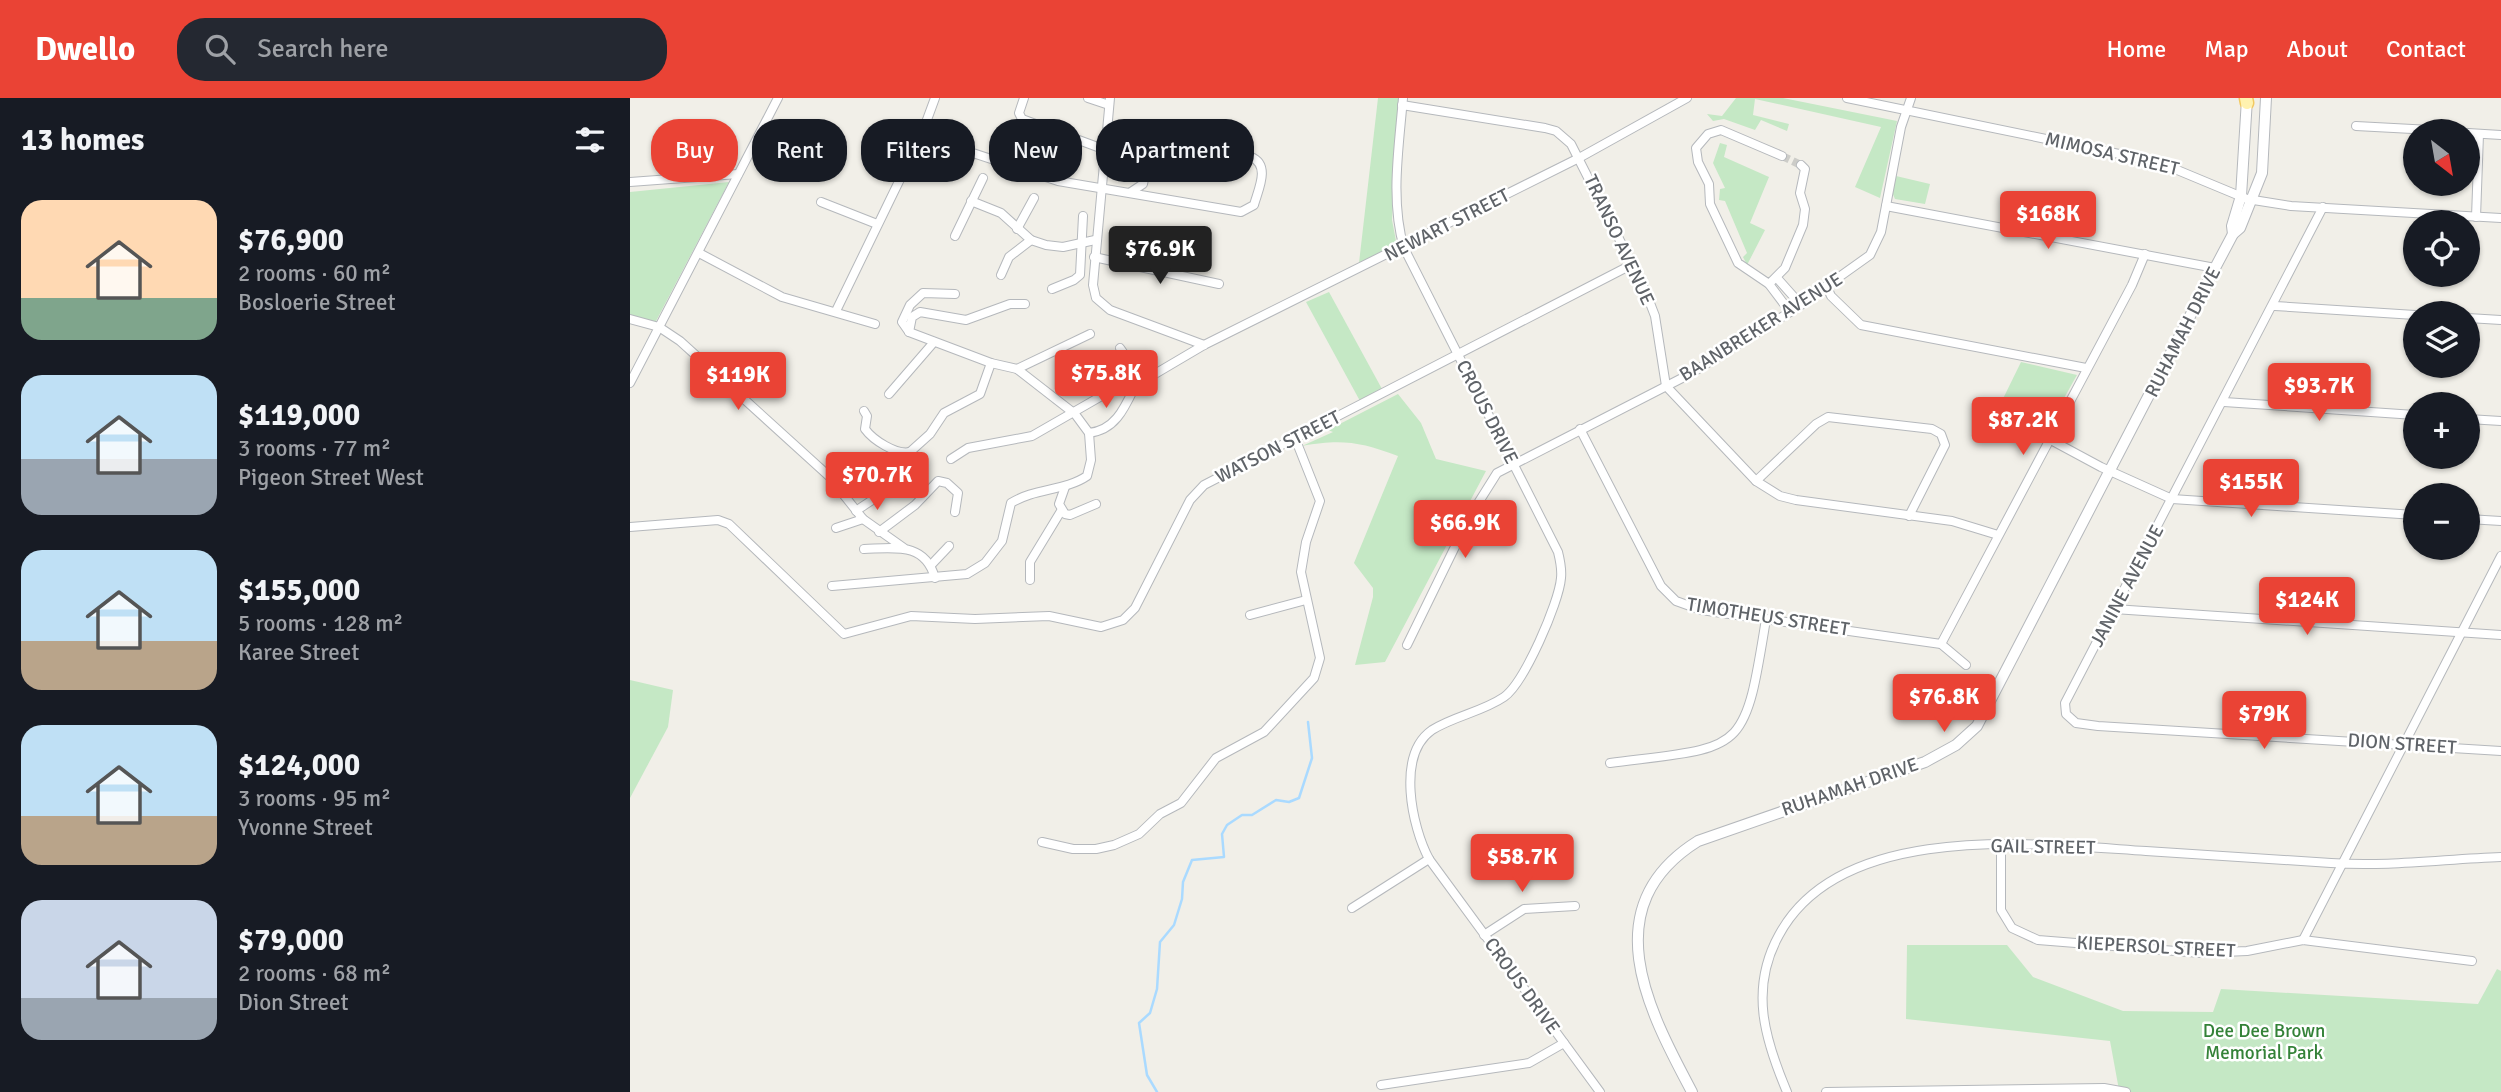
<!DOCTYPE html>
<html lang="en">
<head>
<meta charset="utf-8">
<style>
	body { margin:0; font-family:Signika,sans-serif; background:#242831; color:#f1f3f6; height:100vh; display:flex; flex-direction:column; font-size:26px; white-space:nowrap }
	* { box-sizing:border-box; margin:0 }
	p { font-size:23px; color:#9ea1a6 }
	.icon { flex:none; width:38px; height:38px; fill:none; stroke:currentColor; stroke-width:2; stroke-linecap:round; stroke-linejoin:round }
	.map { position:relative; flex:1; overflow:hidden }
	.side { display:flex; flex-direction:column; background:#171b24; width:630px }
	.side>* { flex:none }
	.top-card { position:absolute; left:21px; top:21px; width:665px; height:63px; display:flex; gap:14px }
	.needle { width:46px; rotate:149deg }
	.buttons { position:absolute; left:1773px; top:21px; display:grid; gap:14px }
	.buttons a { display:grid; place-items:center; width:77px; height:77px; border-radius:50%; background:#171b24; box-shadow:0 2px 5px #0004; font-size:35px }
	.price { position:absolute; translate:-50% -60px; padding:0 16px; border-radius:7px; background:#ea4335; color:#fff; font-size:23px; line-height:46px; filter:drop-shadow(0 2px 4px #0008) }
	.price::after { content:''; position:absolute; left:50%; top:42px; width:21px; height:16px; margin-left:-10px; background:inherit; clip-path:polygon(0 0,100% 0,50% 100%) }
	.price.current { background:#222; color:#fff }
	ul { padding:0; list-style:none }
	li { display:flex; align-items:center; gap:21px; height:175px; padding:0 21px }
	li span { display:grid; place-items:center; flex:none; width:196px; height:140px; border-radius:21px; color:#555 }
	li>.icon { margin-inline-start:auto }
	span .icon { width:84px; height:84px; fill:#fffc; stroke-width:1 }
	li b { font-size:30px }
	h2 { display:flex; justify-content:space-between; align-items:center; height:84px; padding:0 21px; font-size:30px }
	.tag { padding:0 24px; border-radius:28px; background:#171b24; box-shadow:0 2px 5px #0004; font-size:24px; line-height:63px }
	.tag.current { background:#ea4335; color:#fff }
	header { display:flex; align-items:center; gap:42px; box-sizing:border-box; height:98px; padding:0 35px; background:#ea4335; color:#fff }
	header strong { font-size:33px }
	nav { display:flex; gap:38px; margin-inline-start:auto; font-size:24px }
	.search { width:490px; height:63px; background:#242831; display:flex; align-items:center; gap:18px; box-sizing:border-box; padding:0 24px; border-radius:28px; color:#9ea1a6; font-size:26px }
	main { display:flex; flex:1; min-height:0 }
	.map>svg:first-child { display:block }
</style>
</head>
<body>
<header>
<strong>Dwello</strong>
<div class="search"><svg class="icon" aria-label="search" viewBox="0 0 24 24"><circle cx="10" cy="10" r="6"/><path d="M15 15l6 6"/></svg>Search here</div>
<nav><a>Home</a><a>Map</a><a>About</a><a>Contact</a></nav>
</header>
<main>
<section class="side">
<h2>13 homes<svg class="icon" aria-label="filters" viewBox="0 0 24 24"><path d="M4 7h16M4 17h16"/><circle cx="9" cy="7" r="2"/><circle cx="15" cy="17" r="2"/></svg></h2>
<ul>
<li><span style="background:linear-gradient(#ffd9b3 70%,#7fa58c 0)"><svg class="icon" aria-label="home" viewBox="0 0 24 24"><path d="M3 11l9-7 9 7M6 9v11h12V9"/></svg></span><div><b>$76,900</b><p>2 rooms · 60 m²</p><p>Bosloerie Street</p></div></li>
<li><span style="background:linear-gradient(#bfe0f5 60%,#9aa5b1 0)"><svg class="icon" aria-label="home" viewBox="0 0 24 24"><path d="M3 11l9-7 9 7M6 9v11h12V9"/></svg></span><div><b>$119,000</b><p>3 rooms · 77 m²</p><p>Pigeon Street West</p></div></li>
<li><span style="background:linear-gradient(#bfe0f5 65%,#b9a48a 0)"><svg class="icon" aria-label="home" viewBox="0 0 24 24"><path d="M3 11l9-7 9 7M6 9v11h12V9"/></svg></span><div><b>$155,000</b><p>5 rooms · 128 m²</p><p>Karee Street</p></div></li>
<li><span style="background:linear-gradient(#bfe0f5 65%,#b9a48a 0)"><svg class="icon" aria-label="home" viewBox="0 0 24 24"><path d="M3 11l9-7 9 7M6 9v11h12V9"/></svg></span><div><b>$124,000</b><p>3 rooms · 95 m²</p><p>Yvonne Street</p></div></li>
<li><span style="background:linear-gradient(#c9d6e8 70%,#9aa5b1 0)"><svg class="icon" aria-label="home" viewBox="0 0 24 24"><path d="M3 11l9-7 9 7M6 9v11h12V9"/></svg></span><div><b>$79,000</b><p>2 rooms · 68 m²</p><p>Dion Street</p></div></li>
</ul>
</section>
<div class="map">
<svg width="1871" height="994" viewBox="0 0 1871 994">
	<rect width="100%" height="100%" fill="#f1efe8"/>
	<g fill="#c5e8c5">
		<path d="M748 0H769L762 122 767 148 729 165Z"/>
		<path d="M1106 0H1153L1267 23 1250 100 1225 89 1251 29 1125 1 1123 17 1159 26 1157 33 1131 22 1125 32 1094 21 1083 23 1077 16 1092 18Z"/>
		<path d="M1090 45 1097 47 1094 59 1139 79 1120 125 1135 132 1117 167 1113 159 1117 155 1095 103 1089 102 1090 91 1095 90 1083 65Z"/>
		<path d="M1266 78 1300 86 1295 106 1265 101 1261 92Z"/>
		<path d="M99 84 25 225 0 217V94Z"/>
		<path d="M699 194 752 291 730 303 676 204Z"/>
		<path d="M1391 264 1447 277 1419 327 1365 317Z"/>
		<path d="M768 296 791 325 806 361 856 373 755 564 725 567 743 499V490L724 465 768 358C730 344 712 341 672 348L703 334 698 332Z"/>
		<path d="M0 582 43 592 38 629 0 700Z"/>
		<path d="M1277 847H1377L1403 879 1493 913 1583 914 1591 891 1848 906 1867 871 1871 873V994H1494L1489 992 1480 943 1276 921Z"/>
	</g>
	<g fill="none" stroke-linecap="round" stroke-linejoin="round">
		<path stroke="#aadaff" stroke-width="2.5" d="M527 994 517 977 509 925 520 915 527 891 530 844 544 827 552 801 553 784 562 762 594 759 592 736 597 727 612 717H622L646 702 659 704 669 700 682 660 678 624"/>
		<path stroke="#ccccc8" stroke-width="8" stroke-dasharray="8 4" stroke-linecap="butt" d="M1152 58 1171 67"/>
		<defs>
			<g id="minor">
				<path d="M394 0 389 15 392 21 473 51"/>
				<path d="M458 0 479 7"/>
				<path d="M480 0 463 187 466 200 480 212 574 247"/>
				<path d="M773 0C769 49 760 102 774 150L928 454C930 462 932 471 931 480 929 505 894 585 874 599 852 614 824 618 802 632 766 657 782 729 799 761L970 994"/>
				<path d="M1217 0 1528 64 1617 101 1661 108 1871 120"/>
				<path d="M772 7 915 30 926 33 941 46 1015 192 1025 218 1036 288 1126 383 1150 398 1166 402 1322 423 1368 437"/>
				<path d="M1726 28 1820 33"/>
				<path d="M1838 35 1871 37"/>
				<path d="M291 38 428 83 611 114 624 107C628 92 641 67 621 59L530 42 521 48 513 86 501 94"/>
				<path d="M1152 58 1091 32 1078 36 1066 50 1068 64 1079 86 1080 106 1108 165 1139 186 1155 170 1173 127 1175 111 1170 95 1175 71 1171 67"/>
				<path d="M0 84 108 76"/>
				<path d="M341 103 371 115 401 142 416 147 433 149 465 142"/>
				<path d="M191 104 247 126"/>
				<path d="M1256 108 1585 170"/>
				<path d="M1693 109 1435 605 1436 616 1446 625 1468 628 1871 653"/>
				<path d="M1846 119 1849 36"/>
				<path d="M387 131 404 100"/>
				<path d="M325 138 353 80"/>
				<path d="M69 155 152 199 245 226"/>
				<path d="M464 159 589 186"/>
				<path d="M371 177 379 159 401 142"/>
				<path d="M1147 180 1171 207"/>
				<path d="M1139 186 1160 214"/>
				<path d="M1197 189 1201 198 1231 227 1456 270"/>
				<path d="M422 191 444 182 450 177 453 118"/>
				<path d="M1645 208 1785 217"/>
				<path d="M206 213 291 38 305 0"/>
				<path d="M1838 220 1871 222"/>
				<path d="M0 221 29 229 50 243 201 380"/>
				<path d="M279 234 282 219 290 214 336 222 380 206H395"/>
				<path d="M490 250 513 283"/>
				<path d="M387 271 460 236"/>
				<path d="M0 285 148 0"/>
				<path d="M259 296 304 244"/>
				<path d="M1594 304 1785 317"/>
				<path d="M234 313 237 318 235 331C243 342 266 357 280 354"/>
				<path d="M1838 321 1871 323"/>
				<path d="M950 331 1031 488 1046 503 1071 512 1311 546 1336 567"/>
				<path d="M459 335C486 332 495 309 506 286"/>
				<path d="M1419 341 1471 369 1542 401 1785 417"/>
				<path d="M321 361 338 350 402 338 475 296 501 284 513 283 574 247 949 60 1057 0"/>
				<path d="M1126 383 1186 326 1198 319 1302 331 1311 336 1315 347 1279 418"/>
				<path d="M435 389 429 406 435 416 440 417 466 406"/>
				<path d="M209 391 233 421 274 450"/>
				<path d="M226 413C246 398 283 382 280 354L300 336 314 315 350 296 361 265 279 234 272 224 280 207 293 195 325 196"/>
				<path d="M1838 421 1871 423"/>
				<path d="M0 429 88 422 99 426 214 536 281 518 345 521 419 518 471 529 493 522 505 510 560 402 574 387 1003 166"/>
				<path d="M206 430 233 421"/>
				<path d="M249 434 285 407 308 383 317 385 328 395 325 414"/>
				<path d="M234 451C265 450 295 444 305 480"/>
				<path d="M301 467 319 448"/>
				<path d="M400 482V464L431 413"/>
				<path d="M202 488 337 476 355 465 372 443 381 405C405 390 435 393 457 378L461 362 459 335 445 316 387 271 361 265"/>
				<path d="M1484 511 1871 537"/>
				<path d="M620 517 676 502"/>
				<path d="M1311 546 1502 187 1515 156"/>
				<path d="M777 547 840 418 867 375 1060 276 1160 214 1240 157 1251 134 1271 29 1281 0"/>
				<path d="M980 665C1114 648 1114 659 1136 521"/>
				<path d="M412 744 443 751H466L484 747 509 736 530 716 551 705 586 660 634 634 684 580 690 560 671 474 676 444 690 403 665 340"/>
				<path d="M1371 747V812L1382 830 1408 842 1571 855 1617 853 1673 842 1842 863"/>
				<path d="M722 810 799 761"/>
				<path d="M854 837 894 811 945 808"/>
				<path d="M1673 842 1871 458"/>
				<path d="M751 987 899 965 934 945"/>
				<path d="M1157 994C1135 942 1119 891 1149 837 1211 722 1406 746 1516 753 1578 757 1640 761 1701 765 1757 769 1815 761 1871 759"/>
				<path d="M1196 994 1474 990 1496 994"/>
			</g>
			<g id="tertiary">
				<path d="M1603 136 1602 128 1611 98 1617 1"/>
				<path d="M1062 994C1017 910 964 808 1068 743L1295 664 1326 647 1347 628 1585 170 1603 136 1610 130 1632 75 1636 0"/>
			</g>
			<path id="primary" d="M1616 0 1617 5"/>
		</defs>
		<use href="#minor" stroke="#b5b8bc" stroke-width="10"/>
		<use href="#tertiary" stroke="#b5b8bc" stroke-width="12"/>
		<use href="#primary" stroke="#f2c960" stroke-width="15"/>
		<use href="#minor" stroke="#fff" stroke-width="8"/>
		<use href="#tertiary" stroke="#fff" stroke-width="10"/>
		<use href="#primary" stroke="#fff2af" stroke-width="12"/>
	</g>
	<g text-anchor="middle" dominant-baseline="central" stroke-width="5" stroke-linejoin="round" paint-order="stroke">
		<g font-size="19" fill="#5f6368" stroke="#fff">
			<text transform="translate(1482 56) rotate(13)">MIMOSA STREET</text>
			<text transform="translate(817 127) rotate(-27)">NEWART STREET</text>
			<text transform="translate(989 142) rotate(65)">TRANSO AVENUE</text>
			<text transform="translate(1131 229) rotate(-32)">BAANBREKER AVENUE</text>
			<text transform="translate(1553 234) rotate(-63)">RUHAMAH DRIVE</text>
			<text transform="translate(857 314) rotate(63)">CROUS DRIVE</text>
			<text transform="translate(648 349) rotate(-27)">WATSON STREET</text>
			<text transform="translate(1497 488) rotate(-62)">JANINE AVENUE</text>
			<text transform="translate(1138 519) rotate(9)">TIMOTHEUS STREET</text>
			<text transform="translate(1772 646) rotate(4)">DION STREET</text>
			<text transform="translate(1220 689) rotate(-19)">RUHAMAH DRIVE</text>
			<text transform="translate(1413 749) rotate(1)">GAIL STREET</text>
			<text transform="translate(1526 849) rotate(3)">KIEPERSOL STREET</text>
			<text transform="translate(892 888) rotate(54)">CROUS DRIVE</text>
		</g>
		<g font-size="19" fill="#348238" stroke="#fff">
			<text x="1634" y="933">Dee Dee Brown<tspan x="1634" dy="22">Memorial Park</tspan></text>
		</g>
	</g>
</svg>
<div class="buttons">
<a><svg class="needle" viewBox="-14 -14 28 28"><path d="M0-13l5 13h-10z" fill="#e53935"/><path d="M0 13l5-13h-10z" fill="#9ea1a6"/></svg></a>
<a><svg class="icon" aria-label="locate" viewBox="0 0 24 24"><circle cx="12" cy="12" r="6"/><path d="M12 2v4M12 18v4M2 12h4M18 12h4"/></svg></a>
<a><svg class="icon" aria-label="layers" viewBox="0 0 24 24"><path d="M12 4l9 5-9 5-9-5zM3 14l9 5 9-5"/></svg></a>
<a>+</a>
<a>−</a>
</div>
<b class="price" style="left:1418px;top:153px">$168K</b>
<b class="price current" style="left:530px;top:188px">$76.9K</b>
<b class="price" style="left:476px;top:312px">$75.8K</b>
<b class="price" style="left:108px;top:314px">$119K</b>
<b class="price" style="left:1689px;top:325px">$93.7K</b>
<b class="price" style="left:1393px;top:359px">$87.2K</b>
<b class="price" style="left:247px;top:414px">$70.7K</b>
<b class="price" style="left:1621px;top:421px">$155K</b>
<b class="price" style="left:835px;top:462px">$66.9K</b>
<b class="price" style="left:1677px;top:539px">$124K</b>
<b class="price" style="left:1314px;top:636px">$76.8K</b>
<b class="price" style="left:1634px;top:653px">$79K</b>
<b class="price" style="left:892px;top:796px">$58.7K</b>
<div class="top-card">
<a class="tag current">Buy</a>
<a class="tag">Rent</a>
<a class="tag">Filters</a>
<a class="tag">New</a>
<a class="tag">Apartment</a>
</div>
</div>
</main>
</body>
</html>
